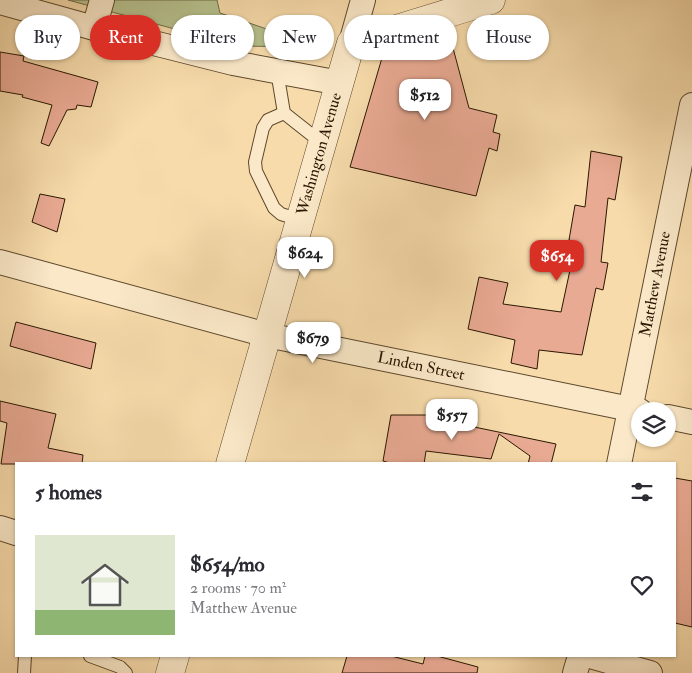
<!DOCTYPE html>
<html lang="en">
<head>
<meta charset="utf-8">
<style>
	body { margin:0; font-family:"IM FELL Double Pica",serif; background:#f7f7f7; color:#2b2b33; height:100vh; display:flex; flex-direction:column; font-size:19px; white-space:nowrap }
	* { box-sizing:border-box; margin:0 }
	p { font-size:16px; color:#7c7c81 }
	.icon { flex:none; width:28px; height:28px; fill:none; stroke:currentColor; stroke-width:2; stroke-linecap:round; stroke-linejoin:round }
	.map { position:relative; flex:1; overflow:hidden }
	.details { position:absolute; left:15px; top:462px; width:661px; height:195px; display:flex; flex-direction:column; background:#fff; border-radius:0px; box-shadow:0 1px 4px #0004 }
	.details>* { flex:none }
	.guide { position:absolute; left:15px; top:15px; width:662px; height:45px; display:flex; gap:10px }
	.buttons { position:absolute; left:631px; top:402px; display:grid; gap:10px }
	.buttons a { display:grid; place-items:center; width:45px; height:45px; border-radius:50%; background:#fff; box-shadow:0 1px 4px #0004; font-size:25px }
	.price { position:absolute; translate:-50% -42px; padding:0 11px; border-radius:10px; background:#fff; color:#222; font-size:16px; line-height:32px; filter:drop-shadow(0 1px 2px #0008) }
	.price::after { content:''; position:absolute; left:50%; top:30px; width:15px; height:11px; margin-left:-8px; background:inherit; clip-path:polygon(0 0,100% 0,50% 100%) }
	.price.selected { background:#d93025; color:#fff }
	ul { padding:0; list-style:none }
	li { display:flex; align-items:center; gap:15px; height:125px; padding:0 20px }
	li+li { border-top:1px solid #e1e1e2 }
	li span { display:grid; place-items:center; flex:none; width:140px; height:100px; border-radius:0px; color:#555 }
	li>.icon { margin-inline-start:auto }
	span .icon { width:60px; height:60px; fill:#fffc; stroke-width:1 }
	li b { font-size:21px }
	h2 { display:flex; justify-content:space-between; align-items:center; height:60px; padding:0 20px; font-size:21px }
	.tag { padding:0 18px; border-radius:22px; background:#fff; box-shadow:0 1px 4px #0004; font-size:18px; line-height:45px }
	.tag.selected { background:#d93025; color:#fff }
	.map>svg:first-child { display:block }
</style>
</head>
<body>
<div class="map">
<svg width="692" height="673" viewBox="0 0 692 673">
	<rect width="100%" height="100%" fill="#f7dbab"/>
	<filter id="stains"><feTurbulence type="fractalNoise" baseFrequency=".004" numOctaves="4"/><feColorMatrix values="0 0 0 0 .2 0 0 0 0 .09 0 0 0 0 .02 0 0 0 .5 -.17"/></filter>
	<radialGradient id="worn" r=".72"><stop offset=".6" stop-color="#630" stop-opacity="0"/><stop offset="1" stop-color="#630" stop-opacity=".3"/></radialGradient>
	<path fill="#b6c18e" stroke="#706c48" d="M68 0H217L220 13 319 47 237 46Z"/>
	<g fill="#e9aa93" stroke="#2a1701">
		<path d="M449 33 469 108 497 115 493 132 500 134 497 151 489 148 476 196 350 167 384 51Z"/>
		<path d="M0 52 24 56 23 61 98 82 91 107 77 105 76 109 67 110 49 146 41 143 52 105 22 97 23 95 0 91Z"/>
		<path d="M591 151 622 157 615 200 608 198 601 262 608 263 603 290 596 288 582 355 539 350 537 369 511 363 515 340 468 329 479 277 508 283 503 304 561 312 576 242 569 240 575 205 585 207Z"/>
		<path d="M40 194 65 199 57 232 32 222Z"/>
		<path d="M16 322 96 343 91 369 10 346Z"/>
		<path d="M0 401 56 414 48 448 83 455 82 464H1L7 423 0 421Z"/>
		<path d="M391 415H431V418L556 444 551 464H528L530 456 499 434 491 459 426 451 424 464H393L383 461Z"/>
		<path d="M675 478 692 481V627L675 623Z"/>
		<path d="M347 656H391L423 664 425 656H437L478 667 477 673H342Z"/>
	</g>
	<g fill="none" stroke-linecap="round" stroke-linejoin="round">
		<defs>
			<g id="service">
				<path d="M277 71 284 113 322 143"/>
				<path d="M284 113 268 120 263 128 255 162 256 171 274 208 281 214 300 220"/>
				<path d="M90 656 120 667 126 673"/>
				<path d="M24 673 25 656"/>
			</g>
			<g id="minor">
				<path d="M0 2 94 28 233 63 340 83"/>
				<path d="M94 28 102 0"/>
				<path d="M351 43 363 0"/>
				<path d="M0 262 267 335 640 411"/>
				<path d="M668 417 692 422"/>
				<path d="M619 464 692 105"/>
				<path d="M0 528 16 533"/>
				<path d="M590 656 650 673"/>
				<path d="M575 673 580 656"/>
			</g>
			<g id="tertiary">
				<path d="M230 464 351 43 491 0"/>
				<path d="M170 673 175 656"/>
			</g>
		</defs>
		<use href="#service" stroke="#5d482c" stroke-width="14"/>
		<use href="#minor" stroke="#5d482c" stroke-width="26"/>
		<use href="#tertiary" stroke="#5d482c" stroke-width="29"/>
		<use href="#service" stroke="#fae8c8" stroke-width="12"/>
		<use href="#minor" stroke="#fae8c8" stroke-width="24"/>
		<use href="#tertiary" stroke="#fae8c8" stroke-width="28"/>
	</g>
	<g text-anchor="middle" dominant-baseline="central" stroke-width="5" stroke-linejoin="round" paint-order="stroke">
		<g font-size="16" fill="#2a1701" stroke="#fae8c8">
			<text transform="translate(319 154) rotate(-74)">Washington Avenue</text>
			<text transform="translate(655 284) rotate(-79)">Matthew Avenue</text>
			<text transform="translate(421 366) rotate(12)">Linden Street</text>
		</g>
	</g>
	<rect width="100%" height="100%" filter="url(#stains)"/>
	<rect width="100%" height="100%" fill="url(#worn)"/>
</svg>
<div class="buttons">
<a><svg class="icon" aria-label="layers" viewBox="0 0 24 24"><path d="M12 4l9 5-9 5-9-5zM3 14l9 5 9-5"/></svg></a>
</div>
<b class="price" style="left:425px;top:121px">$512</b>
<b class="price" style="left:305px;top:279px">$624</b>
<b class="price selected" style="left:557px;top:282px">$654</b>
<b class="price" style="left:313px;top:364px">$679</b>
<b class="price" style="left:452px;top:441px">$557</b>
<div class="guide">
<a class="tag">Buy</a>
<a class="tag selected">Rent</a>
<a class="tag">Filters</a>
<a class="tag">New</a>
<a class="tag">Apartment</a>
<a class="tag">House</a>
</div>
<section class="details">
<h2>5 homes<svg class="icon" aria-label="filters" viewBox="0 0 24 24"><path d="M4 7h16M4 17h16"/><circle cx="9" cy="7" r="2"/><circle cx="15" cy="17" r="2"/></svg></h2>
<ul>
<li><span style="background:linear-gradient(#dfe7d0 75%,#8fb573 0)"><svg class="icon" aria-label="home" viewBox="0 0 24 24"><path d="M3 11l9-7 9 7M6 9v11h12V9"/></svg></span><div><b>$654/mo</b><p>2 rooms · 70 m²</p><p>Matthew Avenue</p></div><svg class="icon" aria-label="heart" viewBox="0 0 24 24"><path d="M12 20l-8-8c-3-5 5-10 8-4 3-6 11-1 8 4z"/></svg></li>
</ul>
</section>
</div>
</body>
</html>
